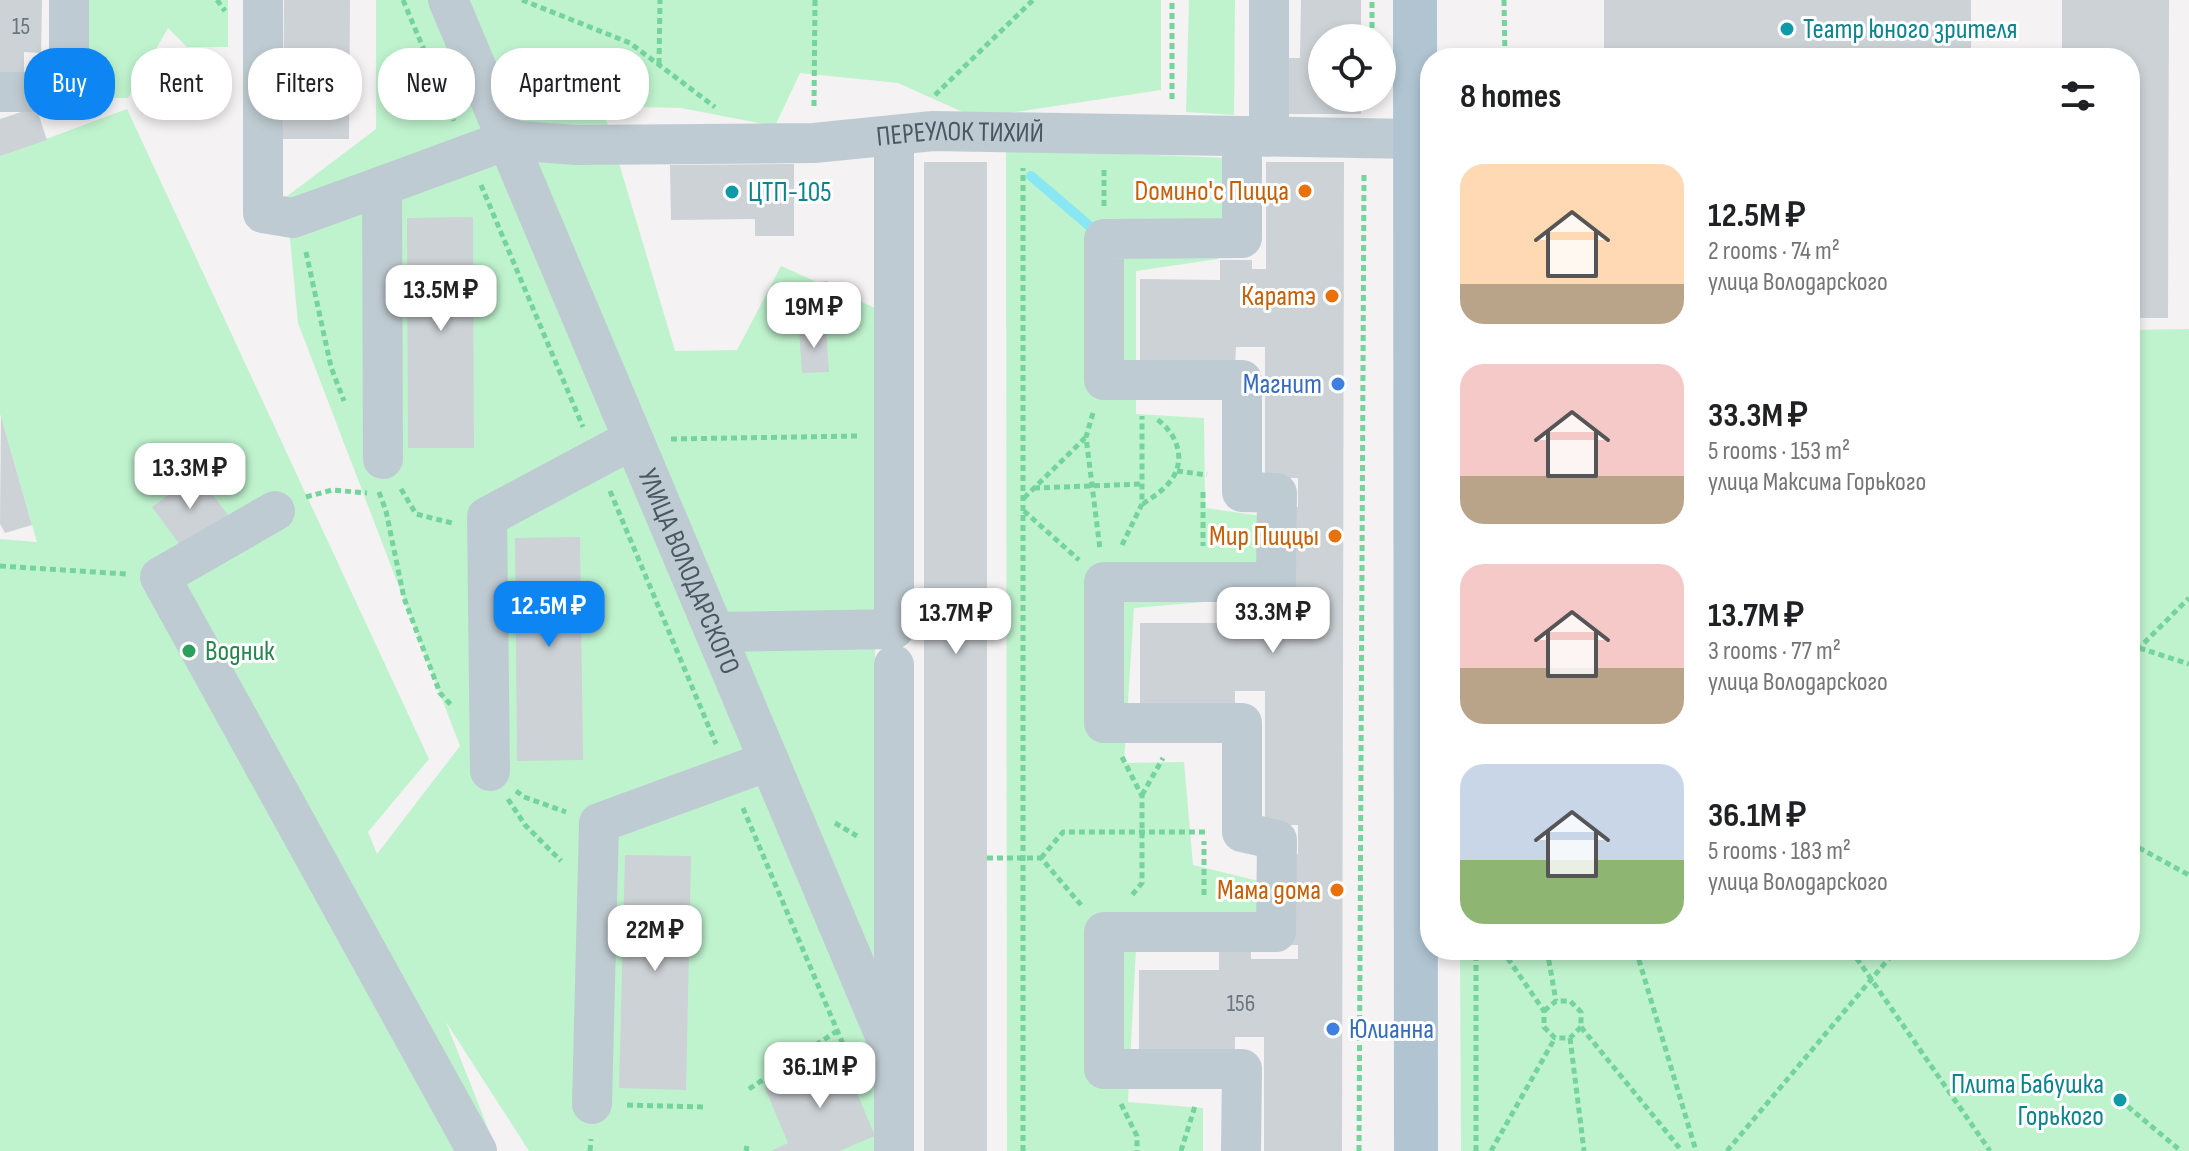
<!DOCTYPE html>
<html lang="en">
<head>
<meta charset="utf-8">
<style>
	body { margin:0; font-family:"Sofia Sans Condensed",sans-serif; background:#f6f6f6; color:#202124; height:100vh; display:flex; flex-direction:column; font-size:30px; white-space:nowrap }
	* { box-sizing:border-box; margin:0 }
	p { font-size:26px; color:#757577 }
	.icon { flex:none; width:44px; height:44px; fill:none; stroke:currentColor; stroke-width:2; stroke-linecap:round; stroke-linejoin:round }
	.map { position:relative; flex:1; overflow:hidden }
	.drawer { position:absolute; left:1420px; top:48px; width:720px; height:912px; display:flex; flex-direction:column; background:#fff; border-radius:32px; box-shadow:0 4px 12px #0003 }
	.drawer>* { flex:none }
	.guide { position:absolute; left:24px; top:48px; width:760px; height:72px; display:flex; gap:16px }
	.buttons { position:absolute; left:1308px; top:24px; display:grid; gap:16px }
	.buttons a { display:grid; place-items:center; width:88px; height:88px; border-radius:50%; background:#fff; box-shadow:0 4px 12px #0003; font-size:40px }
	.price { position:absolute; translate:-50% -68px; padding:0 18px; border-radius:16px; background:#fff; color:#222; font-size:26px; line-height:52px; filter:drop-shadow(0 2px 4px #0008) }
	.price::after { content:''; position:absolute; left:50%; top:48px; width:24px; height:18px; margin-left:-12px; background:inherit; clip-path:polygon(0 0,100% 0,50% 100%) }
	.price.selected { background:#0d86f3; color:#fff }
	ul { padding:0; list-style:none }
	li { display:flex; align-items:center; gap:24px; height:200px; padding:0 40px }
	li span { display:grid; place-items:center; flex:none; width:224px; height:160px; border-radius:24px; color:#555 }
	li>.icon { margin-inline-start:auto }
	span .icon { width:96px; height:96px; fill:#fffc; stroke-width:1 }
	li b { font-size:34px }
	h2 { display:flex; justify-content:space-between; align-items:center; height:96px; padding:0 40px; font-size:34px }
	.pill { padding:0 28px; border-radius:32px; background:#fff; box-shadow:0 4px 12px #0003; font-size:28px; line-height:72px }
	.pill.selected { background:#0d86f3; color:#fff }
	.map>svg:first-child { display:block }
</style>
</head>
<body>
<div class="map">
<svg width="2189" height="1151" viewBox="0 0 2189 1151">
	<rect width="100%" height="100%" fill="#f4f2f2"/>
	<g fill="#bff3ce">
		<path d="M78 0H228V47H187L168 28 128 98H78Z"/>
		<path d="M376 0H1161V90L976 118 898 83 800 73 775 126 681 108 602 106 675 351 737 350 781 266 875 308V1151H529L446 1022 497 1151H0V539L37 542 0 414V156L127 109 429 759 368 832 377 854 460 746 298 323 286 197 376 129Z"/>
		<path d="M1189 0H1235L1234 115 1186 112Z"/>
		<path d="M1006 149 1228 158 1218 259 1136 271V414L1204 418 1205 508 1262 516V597L1134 608 1124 763 1184 762 1193 865 1263 882 1269 934 1136 948 1128 1102 1203 1108V1151H1007Z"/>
		<path d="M2189 329V1151H1461L1460 950H2130V330Z"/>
	</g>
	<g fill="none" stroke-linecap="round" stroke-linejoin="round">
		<path stroke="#89e6f3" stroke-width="10" d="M1031 176 1100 235"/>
	</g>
	<g fill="#cdd2d6">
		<path d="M0 0H42L41 53 24 52V82L0 84Z"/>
		<path d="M284 0H350L349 139H283Z"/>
		<path d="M1301 0H1361V38H1322V98H1361V114H1284V58H1300Z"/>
		<rect x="1604" y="0" width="367" height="58"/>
		<path d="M2062 0H2169L2168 318H2130V58H2062Z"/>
		<path d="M36 107 47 140 0 156V119Z"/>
		<rect x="924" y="162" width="63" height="989"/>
		<path d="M1266 162H1344L1342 1151H1264V1037H1235V1056H1139V970H1219V951H1251V959H1298V945H1286L1287 854H1298V825H1265V691H1235V709H1140V623H1219V604H1251V613H1293L1294 507H1298V478H1265V347H1236L1235 365H1140V279L1220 280V260H1252V269H1266Z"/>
		<path d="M794 164V236H755V219L671 220 670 165Z"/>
		<path d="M473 217 474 448H408L407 218Z"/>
		<path d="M828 281 830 316 795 319 792 284Z"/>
		<path d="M826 327 829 372 802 373 799 329Z"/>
		<path d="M1 417 32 525 5 533 0 524Z"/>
		<path d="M197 474 228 515 183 549 152 507Z"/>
		<path d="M580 537 583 760 517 761 515 538Z"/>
		<path d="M625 855 691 856 686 1090 619 1088Z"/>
		<path d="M841 1055 875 1136 839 1151H771L788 1143 765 1088Z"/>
	</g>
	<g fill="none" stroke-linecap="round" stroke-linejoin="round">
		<g stroke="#74d49c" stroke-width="5" stroke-dasharray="6 4" stroke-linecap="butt">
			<path d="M217 0 225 11"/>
			<path d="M403 0 454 121"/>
			<path d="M522 0 630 43 715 107"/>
			<path d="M1504 0 1505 58"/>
			<path d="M1372 38V0"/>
			<path d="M659 64 660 0"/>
			<path d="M935 95 1033 0"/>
			<path d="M1172 99V0"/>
			<path d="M814 106 815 0"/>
			<path d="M481 185 583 427"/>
			<path d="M1104 206V168"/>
			<path d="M306 252 331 367 344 401"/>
			<path d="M1093 413 1086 437 1100 549"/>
			<path d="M671 439 857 436"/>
			<path d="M1177 471 1207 475"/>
			<path d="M1034 488 1142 484"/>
			<path d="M401 489 416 514 452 523"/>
			<path d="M610 491 716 744"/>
			<path d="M379 492 386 511 404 598 440 693 453 707"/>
			<path d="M1203 492V546"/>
			<path d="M306 497 332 490 367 493"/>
			<path d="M1024 498 1085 438"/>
			<path d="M1143 504C1151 498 1161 492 1168 484 1188 462 1178 433 1155 418"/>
			<path d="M1024 511 1079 560"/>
			<path d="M1122 545 1142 504V416"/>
			<path d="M0 566 127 574"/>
			<path d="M2130 645 2189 664"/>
			<path d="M2130 657 2189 598"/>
			<path d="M1122 757 1142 796V883L1132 895"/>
			<path d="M516 791 524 797 566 812"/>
			<path d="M1142 795 1163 758"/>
			<path d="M508 799 525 825 561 861"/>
			<path d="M743 808 856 1075"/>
			<path d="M835 823 857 836"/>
			<path d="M2130 843 2189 875"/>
			<path d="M987 858H1041L1081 905"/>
			<path d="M1041 858 1063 832H1207"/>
			<path d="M1204 895V841"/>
			<path d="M1502 950 1544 1011V1027L1555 1038H1570L1581 1027V1012L1570 1001H1556L1544 1011"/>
			<path d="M1547 950 1556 1001"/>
			<path d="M1636 950 1696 1151"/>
			<path d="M1851 950 1990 1151"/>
			<path d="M1581 1027 1682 1151"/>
			<path d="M1570 1038 1584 1151"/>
			<path d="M749 1089 837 1031"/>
			<path d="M2120 1100 2181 1151"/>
			<path d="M1121 1104 1137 1136V1151"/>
			<path d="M627 1105 706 1107"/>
			<path d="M590 1151 591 1139"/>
			<path d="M746 1151 747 1146"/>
			<path d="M1023 1151V168"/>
			<path d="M1181 1151 1195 1106"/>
			<path d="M1359 1151 1364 174"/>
			<path d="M1476 1151V950"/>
			<path d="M1491 1151 1555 1038"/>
			<path d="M1727 1151 1896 950"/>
		</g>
		<g stroke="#bfcbd2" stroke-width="40">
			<path d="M263 0V213L293 218 382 186"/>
			<path id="s1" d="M448 0 894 1057"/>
			<path d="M0 92H69V0"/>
			<path d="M1269 136V0"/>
			<path id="s2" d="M383 459 382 186 507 140 576 145 814 143 933 131 1415 139"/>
			<path d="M275 511 160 577 477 1151"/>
			<path d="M715 632 894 629V135"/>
			<path d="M894 665V1151"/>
			<path d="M490 771 487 517 633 439"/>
			<path d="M592 1104 599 823 769 761"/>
			<path d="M1241 1151 1242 1069H1104V932H1276L1277 840 1242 832V723H1104V582H1276L1277 493 1242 492V380H1104V239L1242 238V136"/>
		</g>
		<path stroke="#b0c4d2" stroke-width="44" d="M1415 0 1416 1151"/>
	</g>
	<g fill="#0f9aa8" stroke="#fff" stroke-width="3">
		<circle cx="1787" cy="29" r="8"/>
		<circle cx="732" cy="192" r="8"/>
		<circle cx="2120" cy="1100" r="8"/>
	</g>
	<g fill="#e8710a" stroke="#fff" stroke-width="3">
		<circle cx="1305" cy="191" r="8"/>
		<circle cx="1332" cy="296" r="8"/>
		<circle cx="1335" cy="536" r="8"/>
		<circle cx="1337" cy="890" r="8"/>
	</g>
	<g fill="#3f7fe0" stroke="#fff" stroke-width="3">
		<circle cx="1338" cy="384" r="8"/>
		<circle cx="1333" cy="1029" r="8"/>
	</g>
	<circle fill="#2e9e5b" stroke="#fff" stroke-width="3" cx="189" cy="651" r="8"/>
	<g text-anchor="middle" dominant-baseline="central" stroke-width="6" stroke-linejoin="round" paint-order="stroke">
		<g font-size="24" fill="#69767e">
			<text x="21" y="26">15</text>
			<text x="1241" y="1003">156</text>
		</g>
		<g font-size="28" fill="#0d838f" stroke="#fff" text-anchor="start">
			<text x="1803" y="29">Театр юного зрителя</text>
			<text x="748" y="192">ЦТП-105</text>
			<text x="2104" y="1084" text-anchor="end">Плита Бабушка<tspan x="2104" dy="32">Горького</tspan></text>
		</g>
		<g font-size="28" fill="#485761" stroke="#fff">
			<text stroke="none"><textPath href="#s2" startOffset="860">ПЕРЕУЛОК ТИХИЙ</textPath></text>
			<text stroke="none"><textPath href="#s1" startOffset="620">УЛИЦА ВОЛОДАРСКОГО</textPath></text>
		</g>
		<g font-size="28" fill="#c56008" stroke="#fff" text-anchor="end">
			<text x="1289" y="191">Dомино'с Пицца</text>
			<text x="1316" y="296">Каратэ</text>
			<text x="1319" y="536">Мир Пиццы</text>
			<text x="1321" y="890">Мама дома</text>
		</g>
		<g font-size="28" fill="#366cbe" stroke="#fff" text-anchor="end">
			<text x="1322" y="384">Магнит</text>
			<text x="1349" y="1029" text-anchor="start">Юлианна</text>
		</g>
		<g font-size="28" fill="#27864d" stroke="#fff" text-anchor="start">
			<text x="205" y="651">Водник</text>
		</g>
	</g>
</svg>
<div class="buttons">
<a><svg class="icon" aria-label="locate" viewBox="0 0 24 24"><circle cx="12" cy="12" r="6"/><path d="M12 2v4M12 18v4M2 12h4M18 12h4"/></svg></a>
</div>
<b class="price" style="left:441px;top:333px">13.5M ₽</b>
<b class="price" style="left:814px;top:350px">19M ₽</b>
<b class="price" style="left:190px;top:511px">13.3M ₽</b>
<b class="price selected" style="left:549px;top:649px">12.5M ₽</b>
<b class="price" style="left:1273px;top:655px">33.3M ₽</b>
<b class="price" style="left:956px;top:656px">13.7M ₽</b>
<b class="price" style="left:655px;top:973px">22M ₽</b>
<b class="price" style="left:820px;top:1110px">36.1M ₽</b>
<div class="guide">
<a class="pill selected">Buy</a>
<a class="pill">Rent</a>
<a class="pill">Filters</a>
<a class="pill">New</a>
<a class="pill">Apartment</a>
</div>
<section class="drawer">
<h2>8 homes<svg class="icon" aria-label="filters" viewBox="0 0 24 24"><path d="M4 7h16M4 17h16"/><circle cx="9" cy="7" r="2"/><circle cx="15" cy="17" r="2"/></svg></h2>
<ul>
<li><span style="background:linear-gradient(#ffd9b3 75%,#b9a48a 0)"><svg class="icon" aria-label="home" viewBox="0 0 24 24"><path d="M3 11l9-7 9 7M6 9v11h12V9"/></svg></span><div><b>12.5M ₽</b><p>2 rooms · 74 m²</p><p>улица Володарского</p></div></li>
<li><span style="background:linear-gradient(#f6c9c9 70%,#b9a48a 0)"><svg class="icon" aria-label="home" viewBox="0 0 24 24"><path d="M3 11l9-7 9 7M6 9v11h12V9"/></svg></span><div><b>33.3M ₽</b><p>5 rooms · 153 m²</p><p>улица Максима Горького</p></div></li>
<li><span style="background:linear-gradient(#f6c9c9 65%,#b9a48a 0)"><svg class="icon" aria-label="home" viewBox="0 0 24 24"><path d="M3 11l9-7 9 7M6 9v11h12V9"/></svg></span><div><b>13.7M ₽</b><p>3 rooms · 77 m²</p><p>улица Володарского</p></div></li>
<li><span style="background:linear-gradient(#c9d6e8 60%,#8fb573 0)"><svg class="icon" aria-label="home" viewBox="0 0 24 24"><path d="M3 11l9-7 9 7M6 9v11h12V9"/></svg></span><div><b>36.1M ₽</b><p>5 rooms · 183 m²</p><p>улица Володарского</p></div></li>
</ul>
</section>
</div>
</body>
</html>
